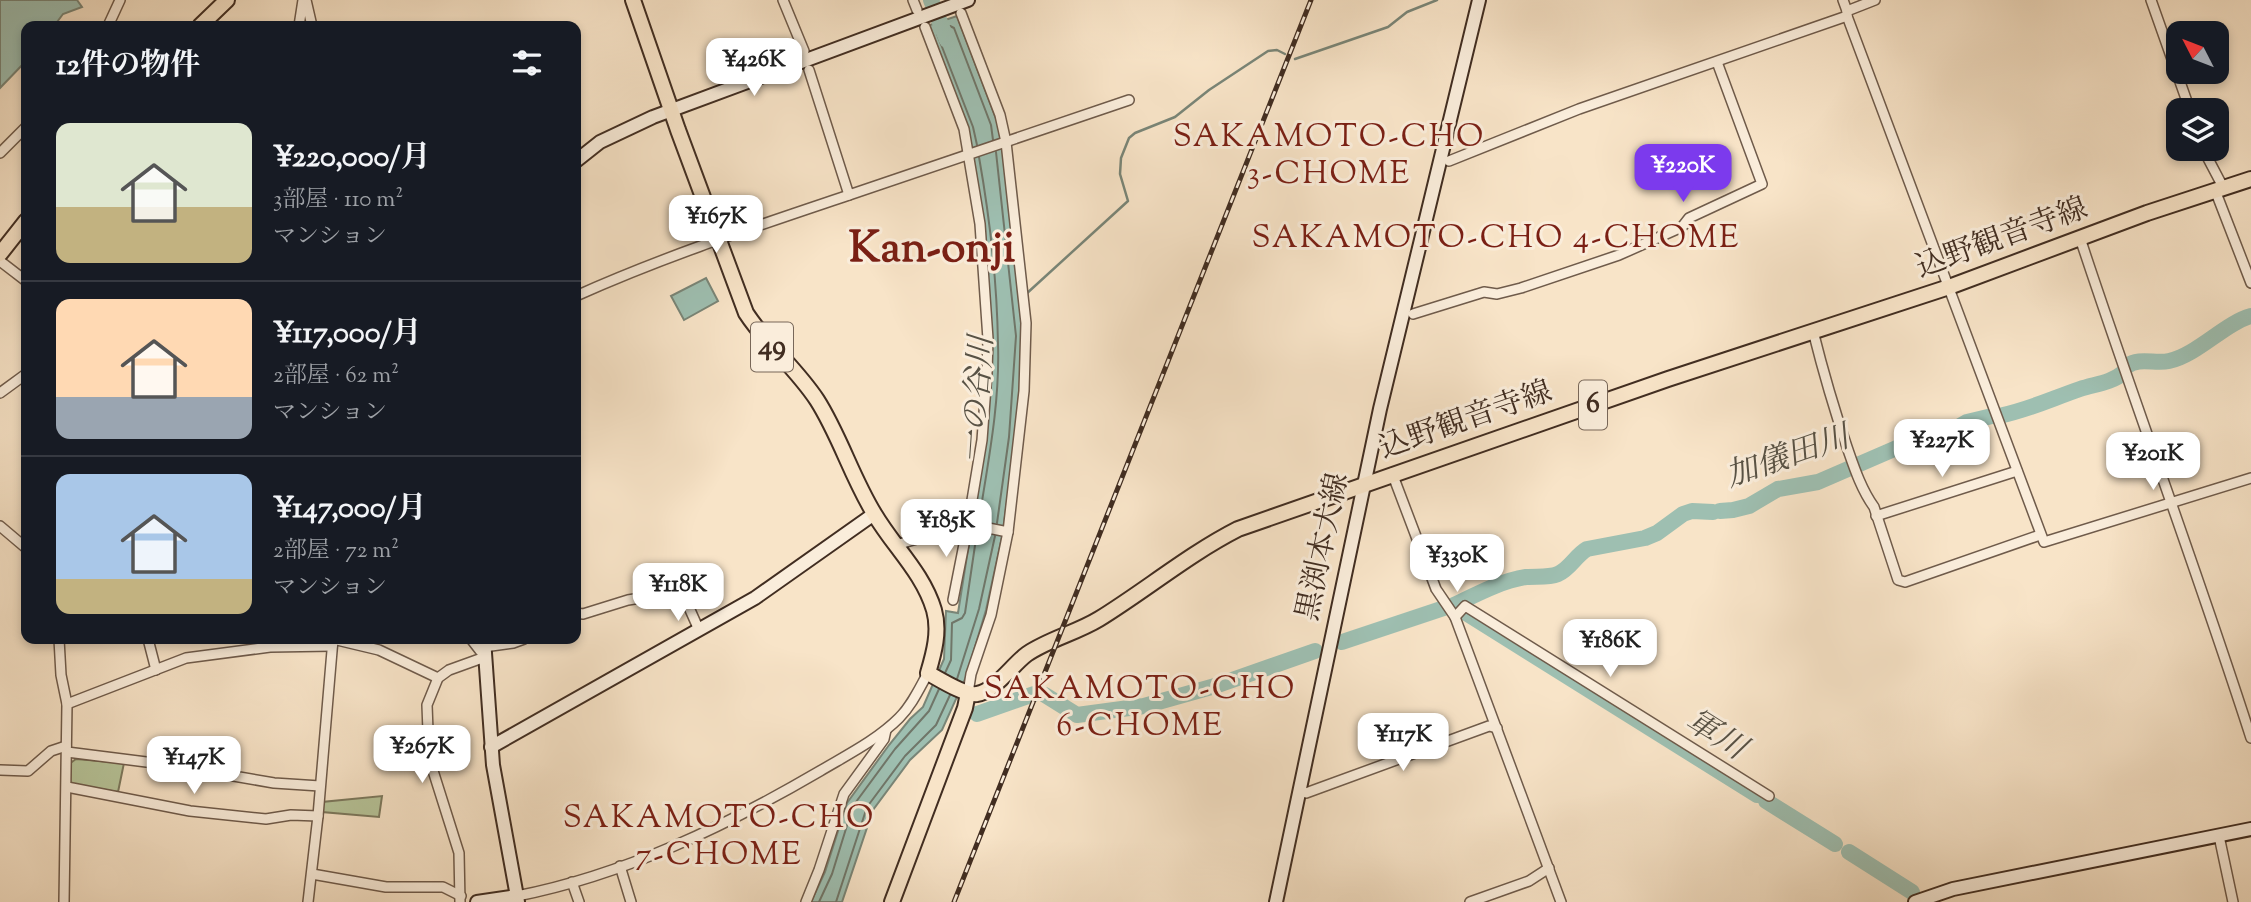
<!DOCTYPE html>
<html lang="ja">
<head>
<meta charset="utf-8">
<style>
	body { margin:0; font-family:"Sorts Mill Goudy","Noto Serif JP",serif; background:#242831; color:#f1f3f6; height:100vh; display:flex; flex-direction:column; font-size:26px; white-space:nowrap }
	* { box-sizing:border-box; margin:0 }
	p { font-size:23px; color:#9ea1a6 }
	.icon { flex:none; width:38px; height:38px; fill:none; stroke:currentColor; stroke-width:2; stroke-linecap:round; stroke-linejoin:round }
	.map { position:relative; flex:1; overflow:hidden }
	.drawer { position:absolute; left:21px; top:21px; width:560px; height:623px; display:flex; flex-direction:column; background:#171b24; border-radius:14px; box-shadow:0 4px 10px #0003 }
	.drawer>* { flex:none }
	.needle { width:46px; rotate:312deg }
	.buttons { position:absolute; left:2166px; top:21px; display:grid; gap:14px }
	.buttons a { display:grid; place-items:center; width:63px; height:63px; border-radius:14px; background:#171b24; box-shadow:0 4px 10px #0003; font-size:35px }
	.price { position:absolute; translate:-50% -60px; padding:0 16px; border-radius:14px; background:#fff; color:#222; font-size:23px; line-height:46px; filter:drop-shadow(0 2px 4px #0008) }
	.price::after { content:''; position:absolute; left:50%; top:42px; width:21px; height:16px; margin-left:-10px; background:inherit; clip-path:polygon(0 0,100% 0,50% 100%) }
	.price.current { background:#7c3aed; color:#fff }
	ul { padding:0; list-style:none }
	li { display:flex; align-items:center; gap:21px; height:175px; padding:0 35px }
	li+li { border-top:2px solid #363941 }
	li span { display:grid; place-items:center; flex:none; width:196px; height:140px; border-radius:14px; color:#555 }
	li>.icon { margin-inline-start:auto }
	span .icon { width:84px; height:84px; fill:#fffc; stroke-width:1 }
	li b { font-size:30px }
	h2 { display:flex; justify-content:space-between; align-items:center; height:84px; padding:0 35px; font-size:30px }
	.map>svg:first-child { display:block }
</style>
</head>
<body>
<div class="map">
<svg width="2251" height="902" viewBox="0 0 2251 902">
	<rect width="100%" height="100%" fill="#f8e4c8"/>
	<filter id="stains"><feTurbulence type="fractalNoise" baseFrequency=".00286" numOctaves="4"/><feColorMatrix values="0 0 0 0 .2 0 0 0 0 .09 0 0 0 0 .02 0 0 0 .5 -.17"/></filter>
	<radialGradient id="worn" r=".72"><stop offset=".6" stop-color="#630" stop-opacity="0"/><stop offset="1" stop-color="#630" stop-opacity=".3"/></radialGradient>
	<g fill="#b7c59a" stroke="#7c795e" stroke-width="2">
		<path d="M76 759 124 763 118 792 72 784 69 781V764Z"/>
		<path d="M382 796 379 817 322 812V802Z"/>
	</g>
	<g fill="#9ebfb1" stroke="#798577" stroke-width="2">
		<path d="M0 0H77L82 7 63 14 54 26H26V61L0 88Z"/>
		<path d="M957 16 998 124 1003 154 1023 336 1016 438 1002 537 986 610 966 677 942 730 910 760 873 810 842 902H811L825 872 847 803 889 745 910 719 923 707 944 659 946 611 958 613 985 442 991 346 973 165 927 26Z"/>
		<path d="M706 278 718 301 684 320 671 296Z"/>
	</g>
	<g fill="none" stroke-linecap="round" stroke-linejoin="round">
		<g stroke="#707669" stroke-width="2">
			<path d="M977 145 973 127 937 34 939 30 950 26 954 28 991 125 993 140"/>
			<path d="M996 152 1016 336 1009 437 997 523"/>
			<path d="M979 157C990 219 997 282 998 344 1000 403 988 462 979 520"/>
			<path d="M945 673 951 660 952 623 962 618 965 613 977 532"/>
			<path d="M957 679 979 609 995 536"/>
			<path d="M819 902 832 874 853 806 895 749 929 711 939 689"/>
			<path d="M836 902 867 807 905 756 936 725 950 695"/>
		</g>
		<g stroke="#798577" stroke-width="2.5">
			<path d="M1295 59 1388 27 1407 12 1437 0"/>
			<path d="M1025 295 1128 201 1120 174 1121 158 1129 138 1135 133 1175 117 1209 90 1268 51 1277 50 1285 54"/>
		</g>
		<g stroke="#9ebfb1" stroke-width="16">
			<path d="M931 0 947 40"/>
			<path d="M2127 366C2139 357 2155 364 2169 361 2197 355 2225 323 2251 316"/>
			<path d="M1999 416C2031 409 2051 399 2080 389 2095 384 2111 383 2123 373"/>
			<path d="M1720 511 1733 510 1749 506 1778 489 1818 482 1915 440 1941 437 1967 422 1992 416"/>
			<path d="M1454 605C1477 594 1501 581 1526 577 1537 576 1548 578 1558 574 1571 568 1575 556 1587 549L1645 538 1657 533 1683 514 1692 511 1713 512"/>
			<path d="M1466 613 1757 795"/>
			<path d="M1342 642 1444 608"/>
			<path d="M1045 695 1077 715 1144 706 1215 686 1315 651"/>
			<path d="M977 714 1034 694"/>
			<path d="M1766 801 1835 844"/>
			<path d="M1849 852 1912 892"/>
		</g>
		<defs>
			<g id="street">
				<path d="M306 0 312 26"/>
				<path d="M783 0 804 51"/>
				<path d="M913 0 917 10"/>
				<path d="M1843 0 1847 11"/>
				<path d="M2151 0 2190 110"/>
				<path d="M961 13 1000 115 1006 142 1026 323 1024 391 1008 532 991 615 971 674 968 693"/>
				<path d="M1847 16 2044 542 2251 478"/>
				<path d="M108 26 120 0"/>
				<path d="M299 26 303 0"/>
				<path d="M809 70 849 195 1129 100"/>
				<path d="M2203 149 2223 187"/>
				<path d="M0 153 26 127"/>
				<path d="M1449 161 1579 109 1847 16V11L1875 0"/>
				<path d="M2215 190 2251 283"/>
				<path d="M2080 238C2135 405 2197 570 2251 738"/>
				<path d="M0 261 26 281"/>
				<path d="M576 296C665 256 757 226 849 195"/>
				<path d="M1413 314 1484 292 1497 294 1521 288 1619 255 1682 227 1689 218 1762 184 1717 62"/>
				<path d="M1813 331C1823 371 1834 409 1847 447 1854 467 1861 489 1874 507L1898 580 1905 582 2040 535"/>
				<path d="M0 393 26 374"/>
				<path d="M1392 473 1436 589 1455 617 1561 902"/>
				<path d="M1876 516 2017 471"/>
				<path d="M0 526 26 548"/>
				<path d="M896 545 968 524 982 440 987 373 988 339 980 224 964 129 925 27"/>
				<path d="M953 600 968 524 1008 532"/>
				<path d="M576 613 583 614 628 600 678 592 683 594 699 630"/>
				<path d="M1455 617 1465 606 1769 796"/>
				<path d="M59 639 61 675 67 704 64 902"/>
				<path d="M148 639 156 670"/>
				<path d="M484 647 513 643 524 639"/>
				<path d="M67 704 186 658 270 647 332 646"/>
				<path d="M67 752 170 765 274 783 320 786"/>
				<path d="M0 770 28 771 51 751 66 746"/>
				<path d="M67 787 190 811 266 819 291 815 318 816"/>
				<path d="M1306 793 1489 726 1497 728"/>
				<path d="M2219 836 2233 902"/>
				<path d="M620 866 631 902"/>
				<path d="M312 874 386 887H443L461 896"/>
				<path d="M572 882 579 902"/>
				<path d="M517 896C624 875 726 826 820 771 847 755 877 740 899 718 912 705 919 689 928 673"/>
				<path d="M308 902 318 816 333 639 379 650 438 678"/>
				<path d="M460 902 459 853 429 758 427 705 438 678 449 670 485 657 471 639"/>
				<path d="M806 902 819 870 844 794 884 739 886 730"/>
				<path d="M1470 902 1529 881 1549 868"/>
			</g>
			<g id="secondary">
				<path d="M576 161 600 142 653 117 968 0"/>
				<path d="M484 639 493 765 518 902"/>
				<path d="M491 747 755 598 874 514"/>
				<path d="M477 902 517 896"/>
				<path d="M1276 902 1380 409 1479 0"/>
				<path d="M1915 902 1953 889 2251 829"/>
			</g>
			<g id="primary">
				<path d="M633 0 678 130 746 313C766 344 796 368 817 400 840 436 852 478 875 515 894 547 923 573 934 610 940 631 934 653 928 673 939 679 966 696 977 694 994 692 1013 664 1027 654 1049 639 1076 633 1099 619 1146 590 1189 554 1238 529L1668 379 1949 287 2147 213 2251 179"/>
				<path d="M200 26 227 0"/>
				<path d="M0 254 26 221"/>
				<path d="M892 902 965 708 968 693"/>
			</g>
		</defs>
		<use href="#street" stroke="#6f5b4b" stroke-width="12"/>
		<use href="#secondary" stroke="#412d21" stroke-width="16"/>
		<use href="#primary" stroke="#412d21" stroke-width="18"/>
		<use href="#street" stroke="#faeddb" stroke-width="9"/>
		<use href="#secondary" stroke="#faeddb" stroke-width="12"/>
		<use href="#primary" stroke="#f8e4c8" stroke-width="14"/>
		<defs>
			<path id="rail" d="M954 902 1311 0"/>
		</defs>
		<use href="#rail" stroke="#412d21" stroke-width="5"/>
		<use href="#rail" stroke="#faeddb" stroke-width="2.5" stroke-dasharray="8" stroke-linecap="butt"/>
	</g>
	<g text-anchor="middle" dominant-baseline="central" stroke-width="6" stroke-linejoin="round" paint-order="stroke">
		<g fill="#faeddb" stroke="#786759" stroke-width="2">
			<rect x="751" y="322.5" width="42" height="49" rx="5"/>
			<rect x="1579" y="380.5" width="28" height="49" rx="5"/>
		</g>
		<g font-size="28" font-weight="bold" fill="#412d21">
			<text x="772" y="347">49</text>
			<text x="1593" y="405">6</text>
		</g>
		<g font-size="30" fill="#412d21" stroke="#faeddb">
			<text transform="translate(2002 239) rotate(-20)">込野観音寺線</text>
			<text transform="translate(1466 421) rotate(-19)">込野観音寺線</text>
			<text transform="translate(1324 547) rotate(-78)">黒渕本大線</text>
		</g>
		<g font-size="32" letter-spacing="2" fill="#7a1f14" stroke="#faeddb">
			<text x="1329" y="138">SAKAMOTO-CHO<tspan x="1329" dy="37">3-CHOME</tspan></text>
			<text x="1496" y="239">SAKAMOTO-CHO 4-CHOME</text>
			<text x="1140" y="690">SAKAMOTO-CHO<tspan x="1140" dy="37">6-CHOME</tspan></text>
			<text x="719" y="819">SAKAMOTO-CHO<tspan x="719" dy="37">7-CHOME</tspan></text>
		</g>
		<g font-size="32" font-style="italic" fill="#585245" stroke="#faeddb">
			<text transform="translate(979 400) rotate(-86)">一の谷川</text>
			<text transform="translate(1788 458) rotate(-19)">加儀田川</text>
			<text transform="translate(1715 736) rotate(32)">軍川</text>
		</g>
		<g font-size="44" font-weight="bold" fill="#7a1f14" stroke="#faeddb">
			<text x="932" y="250">Kan-onji</text>
		</g>
	</g>
	<rect width="100%" height="100%" filter="url(#stains)"/>
	<rect width="100%" height="100%" fill="url(#worn)"/>
</svg>
<div class="buttons">
<a><svg class="needle" viewBox="-14 -14 28 28"><path d="M0-13l5 13h-10z" fill="#e53935"/><path d="M0 13l5-13h-10z" fill="#9ea1a6"/></svg></a>
<a><svg class="icon" aria-label="layers" viewBox="0 0 24 24"><path d="M12 4l9 5-9 5-9-5zM3 14l9 5 9-5"/></svg></a>
</div>
<b class="price" style="left:754px;top:98px">¥426K</b>
<b class="price current" style="left:1683px;top:204px">¥220K</b>
<b class="price" style="left:716px;top:255px">¥167K</b>
<b class="price" style="left:1942px;top:479px">¥227K</b>
<b class="price" style="left:2153px;top:492px">¥201K</b>
<b class="price" style="left:946px;top:559px">¥185K</b>
<b class="price" style="left:1457px;top:594px">¥330K</b>
<b class="price" style="left:678px;top:623px">¥118K</b>
<b class="price" style="left:1610px;top:679px">¥186K</b>
<b class="price" style="left:1403px;top:773px">¥117K</b>
<b class="price" style="left:422px;top:785px">¥267K</b>
<b class="price" style="left:194px;top:796px">¥147K</b>
<section class="drawer">
<h2>12件の物件<svg class="icon" aria-label="filters" viewBox="0 0 24 24"><path d="M4 7h16M4 17h16"/><circle cx="9" cy="7" r="2"/><circle cx="15" cy="17" r="2"/></svg></h2>
<ul>
<li><span style="background:linear-gradient(#dfe7d0 60%,#c2b280 0)"><svg class="icon" aria-label="home" viewBox="0 0 24 24"><path d="M3 11l9-7 9 7M6 9v11h12V9"/></svg></span><div><b>¥220,000/月</b><p>3部屋 · 110 m²</p><p>マンション</p></div></li>
<li><span style="background:linear-gradient(#ffd9b3 70%,#9aa5b1 0)"><svg class="icon" aria-label="home" viewBox="0 0 24 24"><path d="M3 11l9-7 9 7M6 9v11h12V9"/></svg></span><div><b>¥117,000/月</b><p>2部屋 · 62 m²</p><p>マンション</p></div></li>
<li><span style="background:linear-gradient(#a9c7e8 75%,#c2b280 0)"><svg class="icon" aria-label="home" viewBox="0 0 24 24"><path d="M3 11l9-7 9 7M6 9v11h12V9"/></svg></span><div><b>¥147,000/月</b><p>2部屋 · 72 m²</p><p>マンション</p></div></li>
</ul>
</section>
</div>
</body>
</html>
